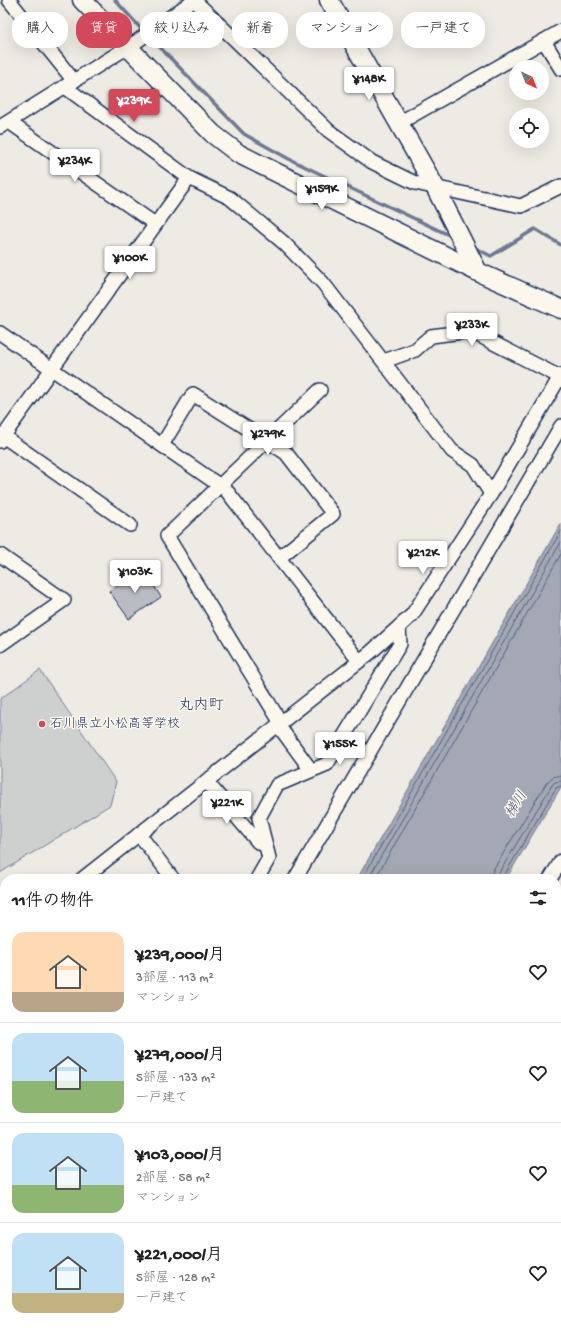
<!DOCTYPE html>
<html lang="ja">
<head>
<meta charset="utf-8">
<style>
	body { margin:0; font-family:"Gochi Hand","Klee One",sans-serif; background:#f2f2f2; color:#222; height:100vh; display:flex; flex-direction:column; font-size:15px; white-space:nowrap }
	* { box-sizing:border-box; margin:0 }
	p { font-size:13px; color:#767676 }
	.icon { flex:none; width:22px; height:22px; fill:none; stroke:currentColor; stroke-width:2; stroke-linecap:round; stroke-linejoin:round }
	.map { position:relative; flex:1; overflow:hidden }
	.side { position:absolute; left:0px; top:874px; width:561px; height:456px; display:flex; flex-direction:column; background:#fff; border-radius:16px 16px 0 0; box-shadow:0 4px 16px #0002 }
	.side>* { flex:none }
	.hud { position:absolute; left:12px; top:12px; width:537px; height:36px; display:flex; gap:8px }
	.needle { width:26px; rotate:137deg }
	.controls { position:absolute; left:509px; top:60px; display:grid; gap:8px }
	.controls a { display:grid; place-items:center; width:40px; height:40px; border-radius:50%; background:#fff; box-shadow:0 4px 16px #0002; font-size:20px }
	.price { position:absolute; translate:-50% -34px; padding:0 9px; border-radius:4px; background:#fff; color:#222; font-size:13px; line-height:26px; filter:drop-shadow(0 1px 2px #0008) }
	.price::after { content:''; position:absolute; left:50%; top:24px; width:12px; height:9px; margin-left:-6px; background:inherit; clip-path:polygon(0 0,100% 0,50% 100%) }
	.price.on { background:#d1495b; color:#fff }
	ul { padding:0; list-style:none }
	li { display:flex; align-items:center; gap:12px; height:100px; padding:0 12px }
	li+li { border-top:1px solid #e0e0e0 }
	li span { display:grid; place-items:center; flex:none; width:112px; height:80px; border-radius:12px; color:#555 }
	li>.icon { margin-inline-start:auto }
	span .icon { width:48px; height:48px; fill:#fffc; stroke-width:1 }
	li b { font-size:17px }
	h2 { display:flex; justify-content:space-between; align-items:center; height:48px; padding:0 12px; font-size:17px }
	.tag { padding:0 14px; border-radius:16px; background:#fff; box-shadow:0 4px 16px #0002; font-size:14px; line-height:36px }
	.tag.on { background:#d1495b; color:#fff }
	.map>svg:first-child { display:block }
</style>
</head>
<body>
<div class="map">
<svg width="561" height="1330" viewBox="0 0 561 1330">
	<rect width="100%" height="100%" fill="#eeebe4"/>
	<filter id="ink" filterUnits="userSpaceOnUse"><feTurbulence type="fractalNoise" baseFrequency=".025" numOctaves="2"/><feDisplacementMap in="SourceGraphic" scale="8" xChannelSelector="R" yChannelSelector="G"/><feConvolveMatrix kernelMatrix="1 2 1 2 8 2 1 2 1" color-interpolation-filters="sRGB"/></filter>
	<g filter="url(#ink)">
		<path fill="#cecfcf" stroke="#747f96" d="M40 670 116 782 110 805 0 873V699Z"/>
		<g fill="#a3a8b4" stroke="#6d7892">
			<path d="M561 523V787L506 879H357Z"/>
			<path d="M74 1325H228L224 1330H71Z"/>
		</g>
		<g fill="none" stroke-linecap="round" stroke-linejoin="round">
			<g stroke="#515f80" stroke-width="1">
				<path d="M362 879 561 531"/>
				<path d="M368 879 561 542"/>
				<path d="M375 879 561 554"/>
				<path d="M491 879 493 870 547 782 553 777 561 775"/>
				<path d="M497 879 499 873 552 785 555 782 561 781"/>
				<path d="M502 879 556 788 561 786"/>
			</g>
			<g stroke="#6d7892" stroke-width="3.5">
				<path d="M115 0 144 32"/>
				<path d="M149 36 244 134 289 159 453 237"/>
				<path d="M473 247 491 256 535 229 561 245"/>
			</g>
		</g>
		<path fill="#b9bcc3" stroke="#1b2f5e" d="M143 569 161 597 129 619 109 591Z"/>
		<g fill="none" stroke-linecap="round" stroke-linejoin="round">
			<defs>
				<g id="street">
					<path d="M9 0 74 81"/>
					<path d="M194 0 329 131 372 162 415 183 521 206 561 186"/>
					<path d="M544 41 561 69"/>
					<path d="M65 87 189 178 230 198 284 243 323 283 452 451 473 465 491 494"/>
					<path d="M9 122 155 224"/>
					<path d="M399 123 561 31"/>
					<path d="M0 127 136 42 194 0"/>
					<path d="M0 333 226 490 359 661"/>
					<path d="M384 361 415 350 431 336 470 331 560 377"/>
					<path d="M0 434 130 525"/>
					<path d="M0 441 189 178"/>
					<path d="M162 445 193 394 286 453 333 514 279 558"/>
					<path d="M0 555 64 600 0 645"/>
					<path d="M281 723 167 536 320 390"/>
					<path d="M278 725 311 770"/>
					<path d="M206 781 258 842 266 846"/>
					<path d="M139 834 173 879"/>
					<path d="M82 879 371 652 412 615 491 494 561 375"/>
					<path d="M257 879 269 858 259 818 277 785 327 764 400 644 399 627"/>
					<path d="M295 879 561 426"/>
					<path d="M550 879 561 861"/>
					<path d="M556 916 561 908"/>
					<path d="M0 944 5 940"/>
					<path d="M0 977 5 984"/>
					<path d="M556 1073 561 1080"/>
					<path d="M0 1108 5 1114"/>
					<path d="M0 1159 5 1155"/>
					<path d="M0 1211 5 1217"/>
					<path d="M0 1282 5 1278"/>
					<path d="M361 1325 368 1330"/>
					<path d="M541 1325 544 1330"/>
					<path d="M17 1330 20 1325"/>
					<path d="M272 1330 275 1325"/>
					<path d="M483 1330 485 1325"/>
				</g>
				<g id="secondary">
					<path d="M82 0 213 134 239 154 478 272 561 309"/>
					<path d="M329 0 435 187 478 272"/>
					<path d="M556 1223 561 1219"/>
				</g>
			</defs>
			<use href="#street" stroke="#1b2f5e" stroke-width="16"/>
			<use href="#secondary" stroke="#1b2f5e" stroke-width="21"/>
			<use href="#street" stroke="#fbf7ec" stroke-width="13"/>
			<use href="#secondary" stroke="#fbf7ec" stroke-width="18"/>
		</g>
	</g>
	<circle fill="#d1495b" stroke="#fbf7ec" stroke-width="1.5" cx="42" cy="724" r="4"/>
	<g text-anchor="middle" dominant-baseline="central" stroke-width="3" stroke-linejoin="round" paint-order="stroke">
		<g font-size="13" fill="#1b2f5e" stroke="#fbf7ec" text-anchor="start">
			<text x="50" y="724">石川県立小松高等学校</text>
		</g>
		<g font-size="14" font-style="italic" fill="#445378" stroke="#fbf7ec">
			<text transform="translate(517 805) rotate(-59)">梯川</text>
		</g>
		<g font-size="15" fill="#1b2f5e" stroke="#fbf7ec">
			<text x="201" y="706">丸内町</text>
		</g>
	</g>
</svg>
<div class="controls">
<a><svg class="needle" viewBox="-14 -14 28 28"><path d="M0-13l5 13h-10z" fill="#e53935"/><path d="M0 13l5-13h-10z" fill="#767676"/></svg></a>
<a><svg class="icon" aria-label="locate" viewBox="0 0 24 24"><circle cx="12" cy="12" r="6"/><path d="M12 2v4M12 18v4M2 12h4M18 12h4"/></svg></a>
</div>
<b class="price" style="left:369px;top:101px">¥148K</b>
<b class="price on" style="left:134px;top:123px">¥239K</b>
<b class="price" style="left:75px;top:183px">¥234K</b>
<b class="price" style="left:322px;top:211px">¥159K</b>
<b class="price" style="left:130px;top:280px">¥100K</b>
<b class="price" style="left:472px;top:347px">¥233K</b>
<b class="price" style="left:268px;top:456px">¥279K</b>
<b class="price" style="left:423px;top:575px">¥212K</b>
<b class="price" style="left:135px;top:594px">¥103K</b>
<b class="price" style="left:340px;top:766px">¥155K</b>
<b class="price" style="left:227px;top:825px">¥221K</b>
<div class="hud">
<a class="tag">購入</a>
<a class="tag on">賃貸</a>
<a class="tag">絞り込み</a>
<a class="tag">新着</a>
<a class="tag">マンション</a>
<a class="tag">一戸建て</a>
</div>
<section class="side">
<h2>11件の物件<svg class="icon" aria-label="filters" viewBox="0 0 24 24"><path d="M4 7h16M4 17h16"/><circle cx="9" cy="7" r="2"/><circle cx="15" cy="17" r="2"/></svg></h2>
<ul>
<li><span style="background:linear-gradient(#ffd9b3 75%,#b9a48a 0)"><svg class="icon" aria-label="home" viewBox="0 0 24 24"><path d="M3 11l9-7 9 7M6 9v11h12V9"/></svg></span><div><b>¥239,000/月</b><p>3部屋 · 113 m²</p><p>マンション</p></div><svg class="icon" aria-label="heart" viewBox="0 0 24 24"><path d="M12 20l-8-8c-3-5 5-10 8-4 3-6 11-1 8 4z"/></svg></li>
<li><span style="background:linear-gradient(#bfe0f5 60%,#8fb573 0)"><svg class="icon" aria-label="home" viewBox="0 0 24 24"><path d="M3 11l9-7 9 7M6 9v11h12V9"/></svg></span><div><b>¥279,000/月</b><p>5部屋 · 133 m²</p><p>一戸建て</p></div><svg class="icon" aria-label="heart" viewBox="0 0 24 24"><path d="M12 20l-8-8c-3-5 5-10 8-4 3-6 11-1 8 4z"/></svg></li>
<li><span style="background:linear-gradient(#bfe0f5 65%,#8fb573 0)"><svg class="icon" aria-label="home" viewBox="0 0 24 24"><path d="M3 11l9-7 9 7M6 9v11h12V9"/></svg></span><div><b>¥103,000/月</b><p>2部屋 · 58 m²</p><p>マンション</p></div><svg class="icon" aria-label="heart" viewBox="0 0 24 24"><path d="M12 20l-8-8c-3-5 5-10 8-4 3-6 11-1 8 4z"/></svg></li>
<li><span style="background:linear-gradient(#bfe0f5 75%,#c2b280 0)"><svg class="icon" aria-label="home" viewBox="0 0 24 24"><path d="M3 11l9-7 9 7M6 9v11h12V9"/></svg></span><div><b>¥221,000/月</b><p>5部屋 · 128 m²</p><p>一戸建て</p></div><svg class="icon" aria-label="heart" viewBox="0 0 24 24"><path d="M12 20l-8-8c-3-5 5-10 8-4 3-6 11-1 8 4z"/></svg></li>
</ul>
</section>
</div>
</body>
</html>
